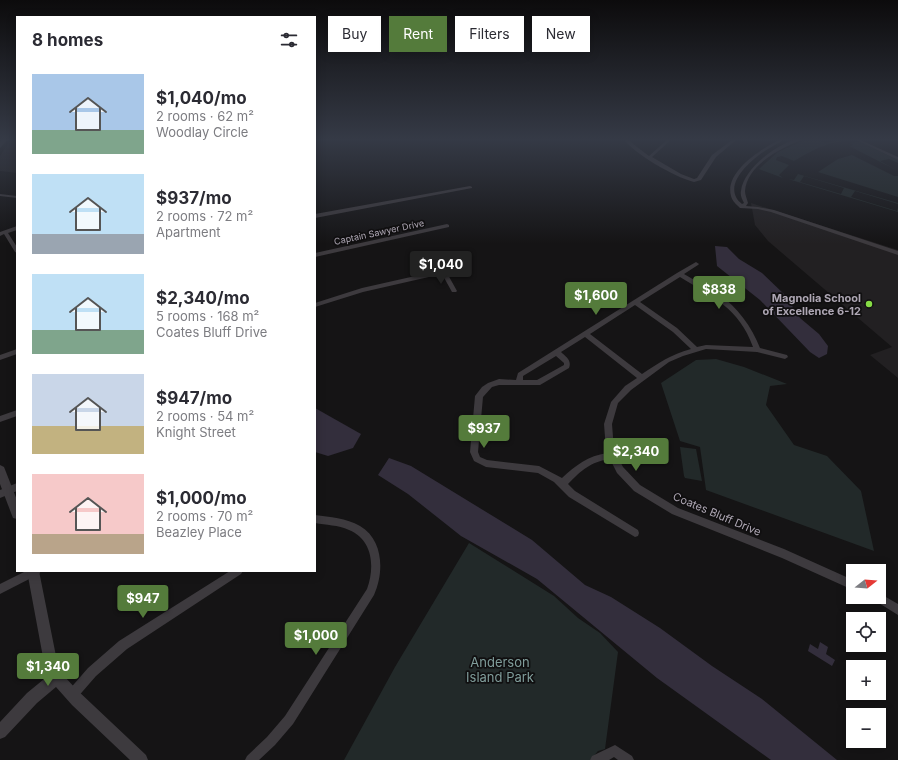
<!DOCTYPE html>
<html lang="en">
<head>
<meta charset="utf-8">
<style>
	body { margin:0; font-family:Inter,sans-serif; background:#f2f2f3; color:#2b2b33; height:100vh; display:flex; flex-direction:column; font-size:15px; white-space:nowrap }
	* { box-sizing:border-box; margin:0 }
	p { font-size:13px; color:#7c7c81 }
	.icon { flex:none; width:22px; height:22px; fill:none; stroke:currentColor; stroke-width:2; stroke-linecap:round; stroke-linejoin:round }
	.map { position:relative; flex:1; overflow:hidden }
	.side { position:absolute; left:16px; top:16px; width:300px; height:556px; display:flex; flex-direction:column; background:#fff; border-radius:0px; box-shadow:0 2px 10px #0003 }
	.side>* { flex:none }
	.hud { position:absolute; left:328px; top:16px; width:380px; height:36px; display:flex; gap:8px }
	.needle { width:26px; rotate:73deg }
	.buttons { position:absolute; left:846px; top:564px; display:grid; gap:8px }
	.buttons a { display:grid; place-items:center; width:40px; height:40px; border-radius:0px; background:#fff; box-shadow:0 2px 10px #0003; font-size:20px }
	.price { position:absolute; translate:-50% -34px; padding:0 9px; border-radius:4px; background:#547b3b; color:#fff; font-size:13px; line-height:26px; filter:drop-shadow(0 1px 2px #0008) }
	.price::after { content:''; position:absolute; left:50%; top:24px; width:12px; height:9px; margin-left:-6px; background:inherit; clip-path:polygon(0 0,100% 0,50% 100%) }
	.price.on { background:#222; color:#fff }
	ul { padding:0; list-style:none }
	li { display:flex; align-items:center; gap:12px; height:100px; padding:0 16px }
	li span { display:grid; place-items:center; flex:none; width:112px; height:80px; border-radius:0px; color:#555 }
	li>.icon { margin-inline-start:auto }
	span .icon { width:48px; height:48px; fill:#fffc; stroke-width:1 }
	li b { font-size:17px }
	h2 { display:flex; justify-content:space-between; align-items:center; height:48px; padding:0 16px; font-size:17px }
	.chip { padding:0 14px; border-radius:0px; background:#fff; box-shadow:0 2px 10px #0003; font-size:14px; line-height:36px }
	.chip.on { background:#547b3b; color:#fff }
	.map>svg:first-child { display:block }
</style>
</head>
<body>
<div class="map">
<svg width="898" height="760" viewBox="0 0 898 760">
	<rect width="100%" height="100%" fill="#151415"/>
	<g fill="#222022">
		<path d="M17 139V173L0 171V156L10 141Z"/>
		<path d="M751 203 898 250V378L870 355 892 347 768 241 755 225Z"/>
	</g>
	<g fill="#222929" fill-rule="evenodd">
		<path d="M809 138H823L817 139 825 143 841 140 837 138H852L853 139C847 142 840 141 832 143 818 147 806 154 794 161L782 156 777 157 776 160 789 165 779 175 783 178 759 169 778 152Z"/>
		<path d="M857 142 862 143 898 160V163L889 159 880 161 898 171 849 146 853 145 851 143Z"/>
		<path d="M852 155 894 176H898V197L818 172 838 159Z"/>
		<path d="M798 174 898 203V204L855 191 851 197 897 211 898 208V212L788 179 794 180ZM804 176 844 188 841 194 800 182Z"/>
		<path d="M716 359 744 367 787 384 770 386 766 405 794 445 827 456 861 491 874 551 706 490 700 447 680 441 661 383 696 360Z"/>
		<path d="M680 447 696 449 702 481 685 478 684 476Z"/>
		<path d="M469 543 554 596 578 618 600 633 618 652 605 749 598 751 590 760H344L395 667Z"/>
	</g>
	<g fill="#332e3c">
		<path d="M715 246 727 247 739 259 762 273 785 295 800 318 819 334 828 346 827 354 819 358 810 352 760 300 717 266Z"/>
		<path d="M315 408 361 434 353 448 328 456 315 452Z"/>
		<path d="M389 458 411 466 532 540 585 585 611 597 660 628 712 666 762 699 837 760H771L657 678 537 579 461 536 408 494 378 475Z"/>
		<path d="M820 642 828 647 826 654 835 660 832 666 808 651 810 644 818 649Z"/>
	</g>
	<g fill="none" stroke-linecap="round" stroke-linejoin="round">
		<g fill="#3d3a3e" fill-rule="evenodd">
			<path d="M622 138H626L637 147 649 156 669 138H673L652 157 681 174 694 179 697 178 712 155 732 140 731 138H735L736 140 716 157 701 180 694 182C674 177 635 154 622 138Z"/>
			<path d="M783 138H787C781 142 774 145 768 149 755 157 727 179 736 197 737 200 740 202 742 204L744 203C742 199 740 195 741 191 743 168 783 138 805 138L804 139C783 147 747 164 745 191 745 195 747 199 748 203L746 206 758 207 774 210 898 251V255L771 212 758 209 740 208C737 205 732 201 731 196 724 171 764 147 783 138Z"/>
			<path d="M852 138H856L898 157V160Z"/>
			<path d="M470 186 472 187V188L315 218V214Z"/>
			<path d="M0 194 17 196V198L0 196Z"/>
			<path d="M447 224 449 225V227L315 257V253Z"/>
			<path d="M17 226V230L8 233 17 247V253L15 252 4 234 0 236V232Z"/>
			<path d="M696 262 699 264 698 265 684 274C695 281 708 287 719 294 737 307 752 327 760 348L787 355 788 357 785 359 757 352 706 349 683 356 669 362 631 390 618 403 612 424 614 450 623 467 640 485 678 508 784 549 853 580V590L782 558 672 514 634 491 617 473 610 459C590 462 582 470 568 484L575 491 638 530 639 533 638 536 635 537 569 497 554 482 538 473 486 467 474 461 470 452 475 396 482 387 488 383 499 379 516 380 518 373 677 273ZM680 277C713 297 739 308 753 347L706 345 697 347 677 328 640 302ZM635 305 673 332 691 349C670 355 660 362 642 374L590 334ZM585 337 637 378 625 386 611 402 604 424 606 450 607 453C588 456 576 465 562 478L539 466 487 460 480 457 478 452 483 397 492 387 499 385H540L569 368C572 360 566 357 561 352ZM556 356 564 363V365L537 380H523V376Z"/>
			<path d="M464 265 467 267 466 268 447 273 457 291 456 292H452L442 274 363 292 315 307V303L362 288Z"/>
			<path d="M17 349V354L0 360V355Z"/>
			<path d="M17 410V416L0 422V416Z"/>
			<path d="M17 483V491L0 498V490Z"/>
			<path d="M315 515C330 517 346 518 360 526 384 540 384 573 374 595L293 724 275 745 259 760H245L247 756 267 737 285 716 367 589C375 567 373 540 349 530 338 525 326 525 315 523Z"/>
			<path d="M26 571H41L39 574 0 594V584Z"/>
			<path d="M230 571H243L241 574 127 649 96 676 76 699 72 700 68 699 67 695 68 691 88 668 119 641Z"/>
			<path d="M879 593 898 604V615L874 600 872 597H879Z"/>
			<path d="M615 745 632 756 634 760H618L614 757 609 760H590L592 756Z"/>
		</g>
		<g fill="#3d3a3e" fill-rule="evenodd">
			<path d="M4 138H9L0 148V142Z"/>
			<path d="M0 465 4 467 17 500V519L13 518 0 484Z"/>
			<path d="M27 571H39L58 666 65 677 76 689 146 755 148 760H130L72 705 56 687 37 703 5 737 0 739V722L27 693 49 675 45 668Z"/>
		</g>
	</g>
	<linearGradient id="sky" x2="0" y2="1"><stop stop-color="#0c0b0c"/><stop offset="0.57" stop-color="#353a46"/><stop offset="1" stop-color="#353a46" stop-opacity="0"/></linearGradient>
	<rect width="898" height="244" fill="url(#sky)"/>
	<circle fill="#86dc45" stroke="#100f10" stroke-width="1.5" cx="869" cy="304" r="4"/>
	<g text-anchor="middle" dominant-baseline="central" stroke-width="3.5" stroke-linejoin="round" paint-order="stroke">
		<g font-size="9" fill="#aea7b4" stroke="#100f10">
			<text transform="translate(379 232) rotate(-12)">Captain Sawyer Drive</text>
		</g>
		<g font-size="11" font-weight="bold" fill="#aea7b4" stroke="#100f10" text-anchor="end">
			<text x="861" y="298">Magnolia School<tspan x="861" dy="13">of Excellence 6-12</tspan></text>
		</g>
		<g font-size="11" fill="#aea7b4" stroke="#100f10">
			<text transform="translate(717 514) rotate(23)">Coates Bluff Drive</text>
		</g>
		<g font-size="13" fill="#809d9b" stroke="#100f10">
			<text x="500" y="662">Anderson<tspan x="500" dy="15">Island Park</tspan></text>
		</g>
	</g>
</svg>
<div class="buttons">
<a><svg class="needle" viewBox="-14 -14 28 28"><path d="M0-13l5 13h-10z" fill="#e53935"/><path d="M0 13l5-13h-10z" fill="#7c7c81"/></svg></a>
<a><svg class="icon" aria-label="locate" viewBox="0 0 24 24"><circle cx="12" cy="12" r="6"/><path d="M12 2v4M12 18v4M2 12h4M18 12h4"/></svg></a>
<a>+</a>
<a>−</a>
</div>
<b class="price on" style="left:441px;top:285px">$1,040</b>
<b class="price" style="left:719px;top:310px">$838</b>
<b class="price" style="left:596px;top:316px">$1,600</b>
<b class="price" style="left:484px;top:449px">$937</b>
<b class="price" style="left:636px;top:472px">$2,340</b>
<b class="price" style="left:143px;top:619px">$947</b>
<b class="price" style="left:316px;top:656px">$1,000</b>
<b class="price" style="left:48px;top:687px">$1,340</b>
<div class="hud">
<a class="chip">Buy</a>
<a class="chip on">Rent</a>
<a class="chip">Filters</a>
<a class="chip">New</a>
</div>
<section class="side">
<h2>8 homes<svg class="icon" aria-label="filters" viewBox="0 0 24 24"><path d="M4 7h16M4 17h16"/><circle cx="9" cy="7" r="2"/><circle cx="15" cy="17" r="2"/></svg></h2>
<ul>
<li><span style="background:linear-gradient(#a9c7e8 70%,#7fa58c 0)"><svg class="icon" aria-label="home" viewBox="0 0 24 24"><path d="M3 11l9-7 9 7M6 9v11h12V9"/></svg></span><div><b>$1,040/mo</b><p>2 rooms · 62 m²</p><p>Woodlay Circle</p></div></li>
<li><span style="background:linear-gradient(#bfe0f5 75%,#9aa5b1 0)"><svg class="icon" aria-label="home" viewBox="0 0 24 24"><path d="M3 11l9-7 9 7M6 9v11h12V9"/></svg></span><div><b>$937/mo</b><p>2 rooms · 72 m²</p><p>Apartment</p></div></li>
<li><span style="background:linear-gradient(#bfe0f5 70%,#7fa58c 0)"><svg class="icon" aria-label="home" viewBox="0 0 24 24"><path d="M3 11l9-7 9 7M6 9v11h12V9"/></svg></span><div><b>$2,340/mo</b><p>5 rooms · 168 m²</p><p>Coates Bluff Drive</p></div></li>
<li><span style="background:linear-gradient(#c9d6e8 65%,#c2b280 0)"><svg class="icon" aria-label="home" viewBox="0 0 24 24"><path d="M3 11l9-7 9 7M6 9v11h12V9"/></svg></span><div><b>$947/mo</b><p>2 rooms · 54 m²</p><p>Knight Street</p></div></li>
<li><span style="background:linear-gradient(#f6c9c9 75%,#b9a48a 0)"><svg class="icon" aria-label="home" viewBox="0 0 24 24"><path d="M3 11l9-7 9 7M6 9v11h12V9"/></svg></span><div><b>$1,000/mo</b><p>2 rooms · 70 m²</p><p>Beazley Place</p></div></li>
</ul>
</section>
</div>
</body>
</html>
